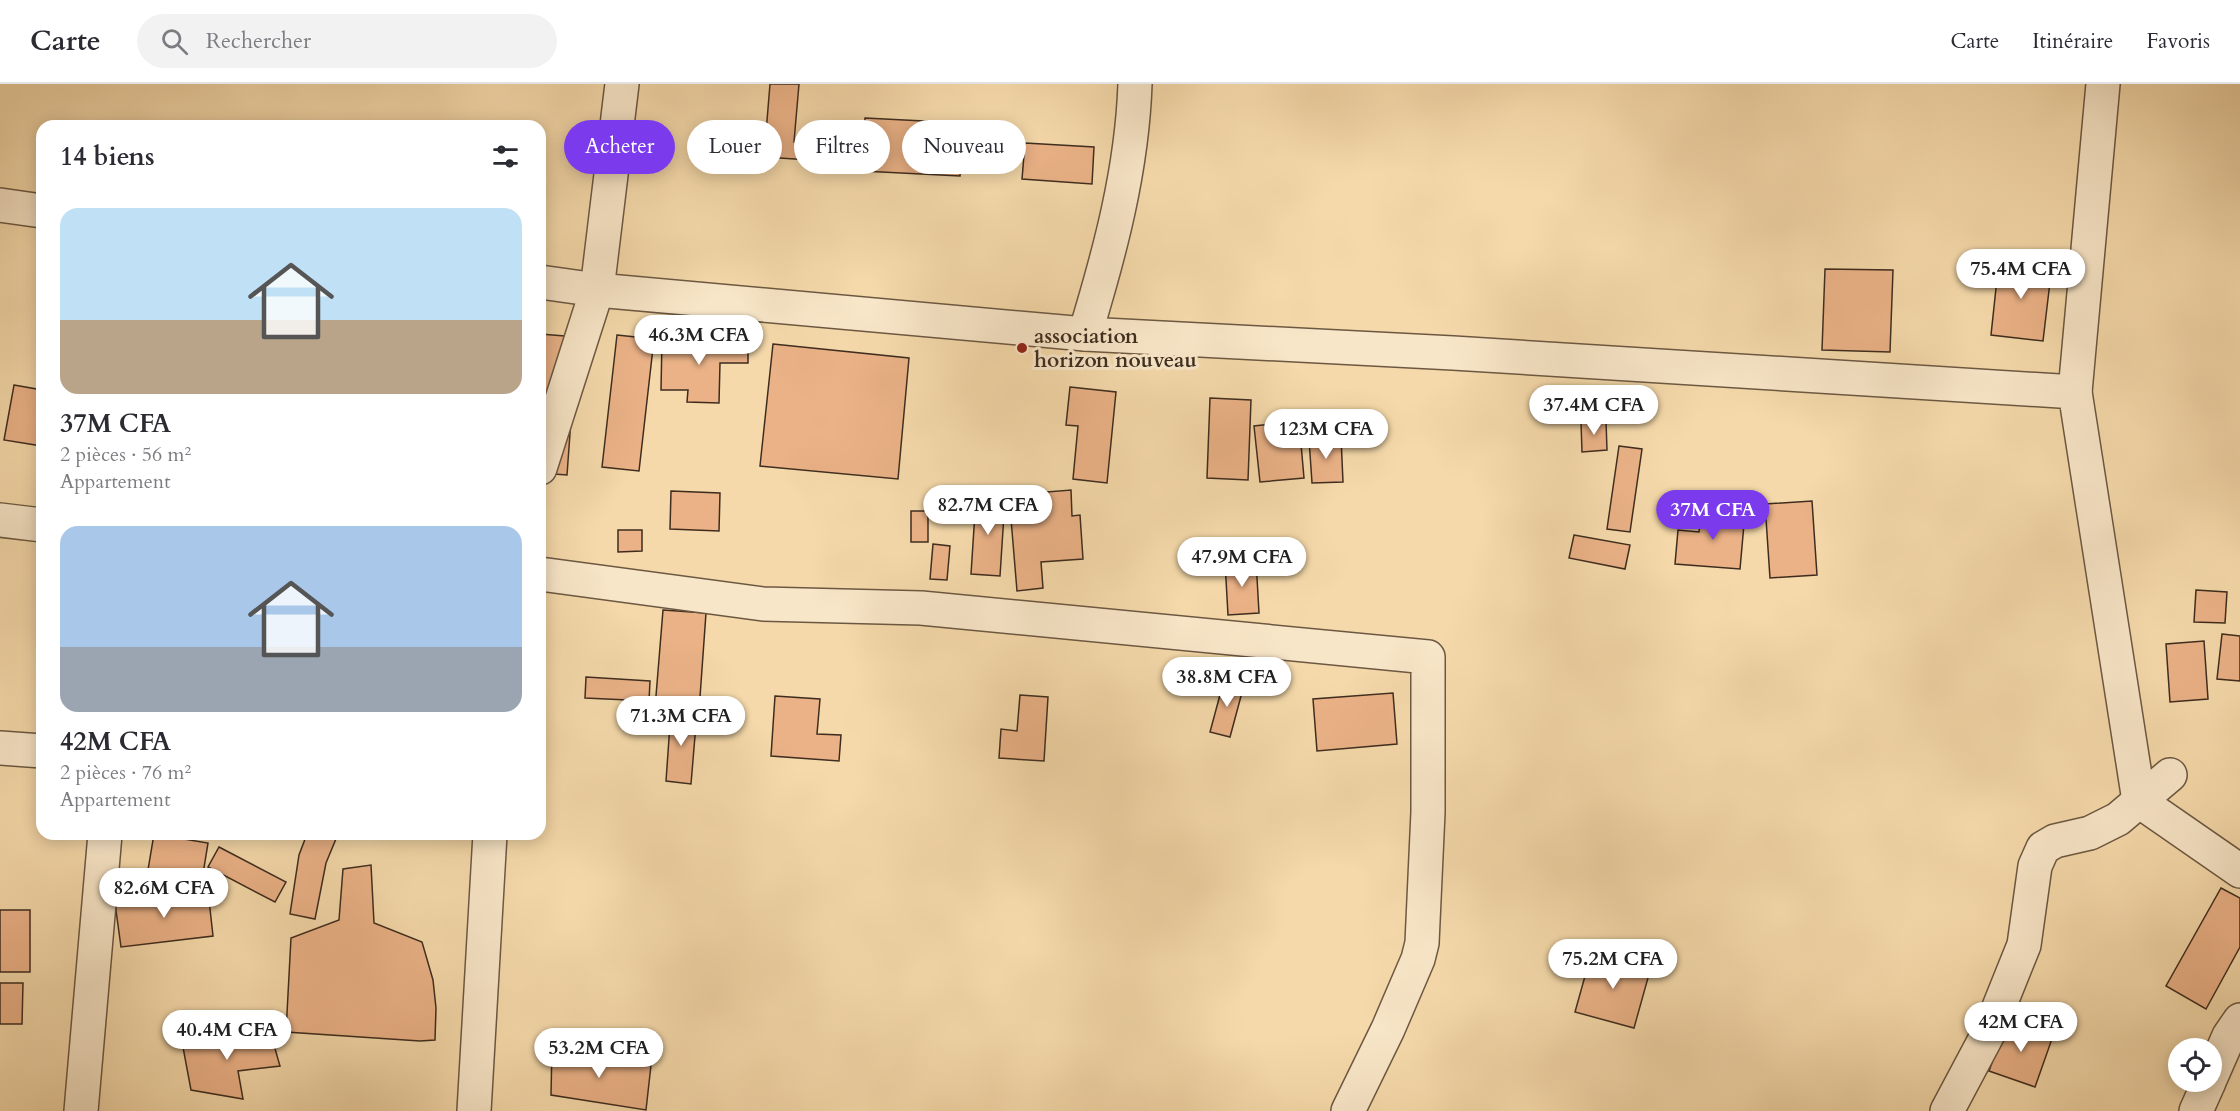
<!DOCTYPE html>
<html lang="fr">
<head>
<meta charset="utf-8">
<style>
	body { margin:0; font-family:Cardo,serif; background:#f2f2f3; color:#2b2b33; height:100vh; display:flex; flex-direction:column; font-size:22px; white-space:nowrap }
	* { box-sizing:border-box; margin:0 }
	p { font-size:20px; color:#7c7c81 }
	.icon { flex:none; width:33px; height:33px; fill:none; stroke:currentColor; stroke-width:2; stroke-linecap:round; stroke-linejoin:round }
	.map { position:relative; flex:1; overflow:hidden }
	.sheet { position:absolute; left:36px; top:36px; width:510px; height:720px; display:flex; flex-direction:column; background:#fff; border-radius:18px; box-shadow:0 3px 15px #0003 }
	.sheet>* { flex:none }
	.hud { position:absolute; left:564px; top:36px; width:570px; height:54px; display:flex; gap:12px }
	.fabs { position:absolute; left:2168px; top:954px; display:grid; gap:12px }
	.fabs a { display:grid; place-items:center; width:54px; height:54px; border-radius:50%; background:#fff; box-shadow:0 3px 15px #0003; font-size:30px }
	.price { position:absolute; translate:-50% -51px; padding:0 14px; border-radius:21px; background:#fff; color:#222; font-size:20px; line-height:39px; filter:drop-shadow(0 2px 3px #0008) }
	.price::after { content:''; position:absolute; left:50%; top:36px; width:18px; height:14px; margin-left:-9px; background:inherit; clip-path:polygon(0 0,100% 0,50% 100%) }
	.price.on { background:#7c3aed; color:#fff }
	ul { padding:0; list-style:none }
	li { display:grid; align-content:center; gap:12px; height:318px; padding:0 24px }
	li span { display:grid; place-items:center; height:186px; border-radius:18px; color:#555 }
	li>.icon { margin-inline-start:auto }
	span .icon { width:108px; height:108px; fill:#fffc; stroke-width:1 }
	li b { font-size:26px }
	h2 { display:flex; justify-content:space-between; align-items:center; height:72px; padding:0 24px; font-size:26px }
	.pill { padding:0 21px; border-radius:27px; background:#fff; box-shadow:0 3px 15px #0003; font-size:21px; line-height:54px }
	.pill.on { background:#7c3aed; color:#fff }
	header { display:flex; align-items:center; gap:36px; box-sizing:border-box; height:84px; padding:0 30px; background:#fff; border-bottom:2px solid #e1e1e2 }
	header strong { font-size:28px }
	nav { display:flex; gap:33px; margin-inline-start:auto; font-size:21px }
	.search { width:420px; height:54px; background:#f2f2f3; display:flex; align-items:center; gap:15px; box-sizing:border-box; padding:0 21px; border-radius:33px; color:#7c7c81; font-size:22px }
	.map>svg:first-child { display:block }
</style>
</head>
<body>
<header>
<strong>Carte</strong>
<div class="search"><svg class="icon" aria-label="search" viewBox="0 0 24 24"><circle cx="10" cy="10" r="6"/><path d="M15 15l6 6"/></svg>Rechercher</div>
<nav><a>Carte</a><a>Itinéraire</a><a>Favoris</a></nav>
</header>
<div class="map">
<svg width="2240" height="1027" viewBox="0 0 2240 1027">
	<rect width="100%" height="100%" fill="#f5d9aa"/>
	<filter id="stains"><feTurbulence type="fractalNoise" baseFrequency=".00333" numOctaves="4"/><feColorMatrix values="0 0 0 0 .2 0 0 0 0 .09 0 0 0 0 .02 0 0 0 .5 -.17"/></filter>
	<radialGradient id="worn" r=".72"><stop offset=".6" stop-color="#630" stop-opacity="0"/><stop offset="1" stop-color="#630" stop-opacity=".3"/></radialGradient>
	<g fill="#ebb287" stroke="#3e2d1f" stroke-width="1.5">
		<path d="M770 0H799L794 58 812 59 810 76 764 73Z"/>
		<path d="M865 34 963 39 960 92 862 87Z"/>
		<path d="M1025 59 1094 63 1092 100 1022 95Z"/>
		<path d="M1999 176 2052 181 2043 257 1991 251Z"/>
		<path d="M1825 185 1893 186 1890 268 1822 266Z"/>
		<path d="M540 250 577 253 567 391 540 389Z"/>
		<path d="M617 251 654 255 639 387 602 383Z"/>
		<path d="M662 255 748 257V279H720L719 319 687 318 688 306H661Z"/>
		<path d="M773 260 909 274 898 395 760 382Z"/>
		<path d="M14 301 42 306V362L4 356Z"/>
		<path d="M1070 303 1116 308 1107 399 1073 395 1078 342 1066 341Z"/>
		<path d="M1210 314 1251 316 1248 396 1207 394Z"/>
		<path d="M1299 337 1304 394 1260 398 1254 342Z"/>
		<path d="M1606 337 1607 366 1582 368 1581 338Z"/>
		<path d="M1341 353 1343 398 1312 399 1309 355Z"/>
		<path d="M1619 362 1642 365 1630 448 1607 445Z"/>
		<path d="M1071 406 1072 432 1080 431 1083 475 1041 478 1043 504 1017 507 1009 411Z"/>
		<path d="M671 407 720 409 719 447 670 445Z"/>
		<path d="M976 413 1005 415 1000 492 971 490Z"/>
		<path d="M1812 417 1817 491 1770 494 1765 420Z"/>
		<path d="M1701 425 1745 429 1740 485 1675 480 1678 446 1699 448Z"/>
		<rect x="911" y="427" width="17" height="31"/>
		<path d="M618 446H642V467L618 468Z"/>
		<path d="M1574 451 1630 461 1625 485 1569 474Z"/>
		<path d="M933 460 950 462 947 496 930 495Z"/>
		<path d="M1256 476 1259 529 1228 531 1225 478Z"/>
		<path d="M2196 506 2227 508 2225 539 2194 538Z"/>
		<path d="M663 526 706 529 699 627 655 624Z"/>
		<path d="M2222 550 2240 552V597L2217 595Z"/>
		<path d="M2204 557 2208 615 2170 618 2166 560Z"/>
		<path d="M586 593 650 597 649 617 585 614Z"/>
		<path d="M1224 596 1244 601 1230 653 1210 648Z"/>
		<path d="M1393 609 1397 660 1317 667 1313 615Z"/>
		<path d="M1020 611 1048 613 1044 677 999 674 1001 645 1017 647Z"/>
		<path d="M775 612 820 615 817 650 841 651 839 677 771 672Z"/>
		<path d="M671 626 697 628 691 700 666 697Z"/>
		<path d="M154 750 208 759 201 802 147 792Z"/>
		<path d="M307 750H338L326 779 315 835 290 830 299 771Z"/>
		<path d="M219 763 286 798 275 818 208 783Z"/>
		<path d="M371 781 374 839 422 858 433 896 436 924 435 956 420 957 286 948 291 854 339 836 343 785Z"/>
		<path d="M2221 804 2240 814V863L2206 925 2166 902Z"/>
		<path d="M208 807 213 852 121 863 115 819Z"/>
		<rect x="0" y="826" width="30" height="62"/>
		<path d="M1592 867 1651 883 1634 944 1575 928Z"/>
		<path d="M0 899H23L22 940H0Z"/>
		<path d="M2008 935 2053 952 2035 1003 1989 987Z"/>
		<path d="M270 947 280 982 238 987 243 1015 191 1006 182 958Z"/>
		<path d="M552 962 651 981 646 1026 551 1011Z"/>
	</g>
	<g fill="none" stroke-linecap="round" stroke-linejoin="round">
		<defs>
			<g id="minor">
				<path d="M0 121 42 127"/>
				<path d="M540 198 597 206 1085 250 1453 269 2075 308 2139 717 2240 787"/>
				<path d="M1085 250C1110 168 1132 86 1135 0"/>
				<path d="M2075 308 2103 0"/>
				<path d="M540 384 597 206 622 0"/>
				<path d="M0 436 42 441"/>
				<path d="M540 490 763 520 921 524 1428 573V728L1422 859 1418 875 1388 945 1348 1027"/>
				<path d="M0 664 42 667"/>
				<path d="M2211 993 2229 952 2240 936"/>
				<path d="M81 1027 105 750"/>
				<path d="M474 1027 490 750"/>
				<path d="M1947 1027 1989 948 2024 861 2035 782 2043 764 2055 757 2090 749 2118 735 2170 691"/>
				<path d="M2196 1027 2209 998"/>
			</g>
		</defs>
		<use href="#minor" stroke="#6c5842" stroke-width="36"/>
		<use href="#minor" stroke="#f8e6c8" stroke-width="33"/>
	</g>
	<circle fill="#8f2418" stroke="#f8e6c8" stroke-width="2" cx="1022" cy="264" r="6"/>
	<g text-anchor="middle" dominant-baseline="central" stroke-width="6" stroke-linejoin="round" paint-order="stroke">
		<g font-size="21" font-weight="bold" fill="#3e2d1f" stroke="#f8e6c8" text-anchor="start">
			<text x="1034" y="252">association<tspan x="1034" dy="24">horizon nouveau</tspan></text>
		</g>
	</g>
	<rect width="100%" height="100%" filter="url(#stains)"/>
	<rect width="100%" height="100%" fill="url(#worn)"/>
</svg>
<div class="fabs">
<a><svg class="icon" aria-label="locate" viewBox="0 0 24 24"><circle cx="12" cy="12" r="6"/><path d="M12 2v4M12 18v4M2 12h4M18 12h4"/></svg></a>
</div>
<b class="price" style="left:2021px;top:216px">75.4M CFA</b>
<b class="price" style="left:699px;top:282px">46.3M CFA</b>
<b class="price" style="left:1594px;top:352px">37.4M CFA</b>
<b class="price" style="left:1326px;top:376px">123M CFA</b>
<b class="price" style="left:988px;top:452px">82.7M CFA</b>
<b class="price on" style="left:1713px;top:457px">37M CFA</b>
<b class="price" style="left:1242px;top:504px">47.9M CFA</b>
<b class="price" style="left:1227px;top:624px">38.8M CFA</b>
<b class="price" style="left:681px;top:663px">71.3M CFA</b>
<b class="price" style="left:164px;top:835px">82.6M CFA</b>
<b class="price" style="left:1613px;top:906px">75.2M CFA</b>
<b class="price" style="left:2021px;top:969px">42M CFA</b>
<b class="price" style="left:227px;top:977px">40.4M CFA</b>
<b class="price" style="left:599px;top:995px">53.2M CFA</b>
<div class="hud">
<a class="pill on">Acheter</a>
<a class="pill">Louer</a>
<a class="pill">Filtres</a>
<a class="pill">Nouveau</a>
</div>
<section class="sheet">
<h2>14 biens<svg class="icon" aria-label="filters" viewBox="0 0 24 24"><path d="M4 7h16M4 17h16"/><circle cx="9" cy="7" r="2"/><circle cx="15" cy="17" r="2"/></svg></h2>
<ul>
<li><span style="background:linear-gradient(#bfe0f5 60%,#b9a48a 0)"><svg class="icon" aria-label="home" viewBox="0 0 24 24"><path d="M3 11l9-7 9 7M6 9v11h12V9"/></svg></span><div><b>37M CFA</b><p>2 pièces · 56 m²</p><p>Appartement</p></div></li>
<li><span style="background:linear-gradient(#a9c7e8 65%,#9aa5b1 0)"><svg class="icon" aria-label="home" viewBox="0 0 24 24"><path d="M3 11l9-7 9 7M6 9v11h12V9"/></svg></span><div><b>42M CFA</b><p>2 pièces · 76 m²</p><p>Appartement</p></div></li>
</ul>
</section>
</div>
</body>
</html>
